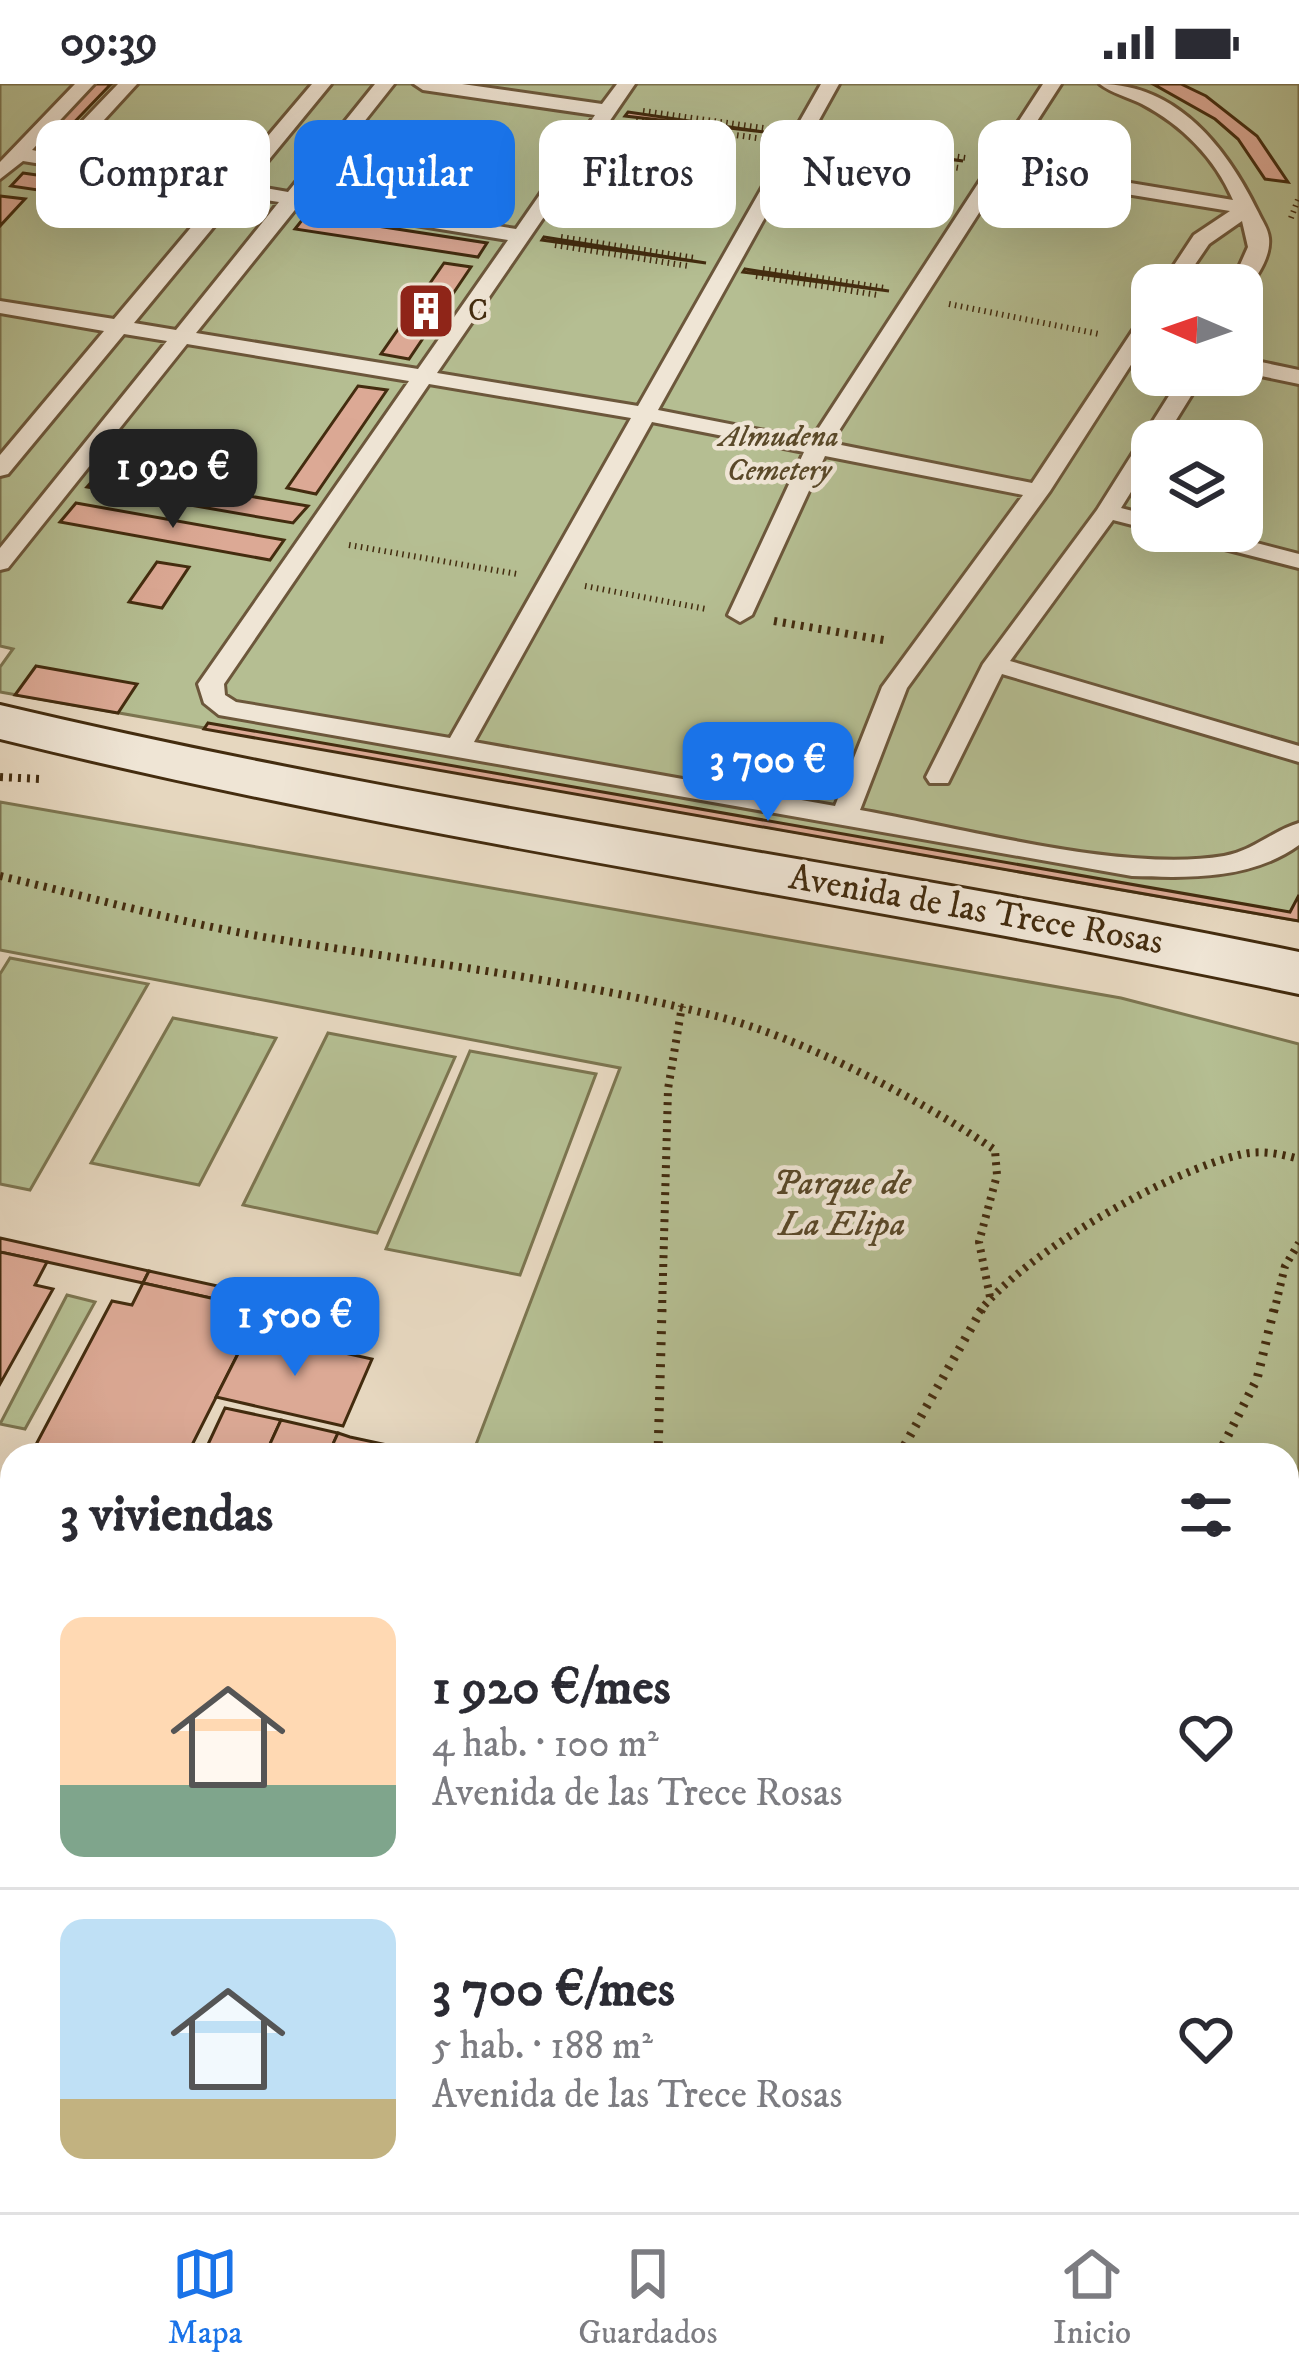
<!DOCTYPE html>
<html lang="es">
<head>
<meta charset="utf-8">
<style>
	body { margin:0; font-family:"IM FELL DW Pica",serif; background:#f2f2f3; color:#2b2b33; height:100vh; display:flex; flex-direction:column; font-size:45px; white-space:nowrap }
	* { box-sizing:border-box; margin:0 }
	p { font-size:39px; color:#7c7c81 }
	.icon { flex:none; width:66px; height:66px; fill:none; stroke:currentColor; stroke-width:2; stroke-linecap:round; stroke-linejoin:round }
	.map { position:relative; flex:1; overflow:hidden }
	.details { position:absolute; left:0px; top:1359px; width:1299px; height:771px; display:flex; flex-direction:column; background:#fff; border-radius:36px 36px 0 0; box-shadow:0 12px 48px #0002 }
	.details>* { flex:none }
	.hud { position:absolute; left:36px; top:36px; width:1227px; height:108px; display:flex; gap:24px }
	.needle { width:78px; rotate:272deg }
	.controls { position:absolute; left:1131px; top:180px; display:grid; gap:24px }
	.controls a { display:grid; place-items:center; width:132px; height:132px; border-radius:24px; background:#fff; box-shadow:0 12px 48px #0002; font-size:60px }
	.price { position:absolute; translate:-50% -102px; padding:0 27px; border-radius:24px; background:#1a73e8; color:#fff; font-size:39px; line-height:78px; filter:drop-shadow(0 3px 6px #0008) }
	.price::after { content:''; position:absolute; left:50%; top:72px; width:36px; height:27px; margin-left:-18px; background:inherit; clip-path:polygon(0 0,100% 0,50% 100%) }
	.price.active { background:#222; color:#fff }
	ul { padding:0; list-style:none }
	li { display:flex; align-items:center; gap:36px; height:300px; padding:0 60px }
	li+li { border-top:3px solid #e1e1e2 }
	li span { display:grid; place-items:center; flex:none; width:336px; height:240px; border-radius:24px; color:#555 }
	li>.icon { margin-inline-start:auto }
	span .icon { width:144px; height:144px; fill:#fffc; stroke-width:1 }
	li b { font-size:51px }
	h2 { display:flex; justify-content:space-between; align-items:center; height:144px; padding:0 60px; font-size:51px }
	.chip { padding:0 42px; border-radius:24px; background:#fff; box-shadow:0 12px 48px #0002; font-size:42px; line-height:108px }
	.chip.active { background:#1a73e8; color:#fff }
	.status { display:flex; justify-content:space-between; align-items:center; height:84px; padding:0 60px; background:#fff; direction:ltr }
	.status svg { height:33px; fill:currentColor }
	.menu { display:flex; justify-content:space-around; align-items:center; height:168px; border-top:3px solid #e1e1e2; background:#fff; font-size:33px; color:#7c7c81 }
	.menu a { display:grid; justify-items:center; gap:6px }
	.menu .active { color:#1a73e8 }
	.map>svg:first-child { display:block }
</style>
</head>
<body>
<div class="status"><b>09:39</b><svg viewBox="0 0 49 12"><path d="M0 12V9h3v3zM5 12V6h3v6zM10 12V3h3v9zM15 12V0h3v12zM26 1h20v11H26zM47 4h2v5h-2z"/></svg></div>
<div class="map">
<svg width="1299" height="2128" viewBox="0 0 1299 2128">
	<rect width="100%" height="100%" fill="#e6d7bf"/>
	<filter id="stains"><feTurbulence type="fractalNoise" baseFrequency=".00167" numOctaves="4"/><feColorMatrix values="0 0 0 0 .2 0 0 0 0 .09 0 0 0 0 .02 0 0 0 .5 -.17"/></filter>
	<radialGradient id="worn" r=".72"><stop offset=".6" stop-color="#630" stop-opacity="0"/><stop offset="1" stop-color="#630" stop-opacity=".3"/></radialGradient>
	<g fill="#b5be92" stroke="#7c7550" stroke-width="3" fill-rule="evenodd">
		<path d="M0 0H1299V837L0 608V583L13 565 0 562ZM1152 201H1242V291H1152ZM1152 357H1242V447H1152Z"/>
		<path d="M0 718 1121 914 1299 960V2128H509L512 2118H1287V1371H472L620 984 0 866Z"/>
		<path d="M10 874 148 900 30 1106 0 1100V890Z"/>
		<path d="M173 934 276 954 199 1101 91 1079Z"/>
		<path d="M328 949 455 973 377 1149 243 1121Z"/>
		<path d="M470 967 596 990 520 1191 386 1165Z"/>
		<path d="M67 1211 95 1218 25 1345 0 1340Z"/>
	</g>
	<g fill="#dca995" stroke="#432c0f" stroke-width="3">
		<path d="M95 0H111L60 53 46 51Z"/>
		<path d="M1153 0H1181L1206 12 1257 52 1288 98 1265 95 1238 55 1215 35Z"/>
		<path d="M628 28 764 48 625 32Z"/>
		<path d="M828 57 963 77 826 60Z"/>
		<path d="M23 89 197 114 186 128 11 102Z"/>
		<path d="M0 112 25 115 0 142Z"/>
		<path d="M306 131 487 159 478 173 295 145Z"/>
		<path d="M544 153 706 179 542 156Z"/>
		<path d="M444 179 471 183 409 275 381 270Z"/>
		<path d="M745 185 889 207 743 188Z"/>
		<path d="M358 302 387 306 316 410 287 404Z"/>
		<path d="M101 387 308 422 293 439 87 403Z"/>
		<path d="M76 419 284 456 270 476 60 438Z"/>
		<path d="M157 478 189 483 162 524 129 518Z"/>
		<path d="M36 582 137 600 118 629 15 611Z"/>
		<path d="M208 639 1290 828 1299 811V837L204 645Z"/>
		<path d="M0 1154 149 1187 143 1199 47 1178 0 1168Z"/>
		<path d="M0 1168 47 1178 35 1201 53 1205 0 1300Z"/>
		<path d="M149 1187 245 1208 238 1220 143 1199Z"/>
		<path d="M143 1199 238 1220 228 1243 249 1248 187 1371 31 1370 112 1217 132 1221Z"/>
		<path d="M249 1248 372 1275 343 1342 216 1313Z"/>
		<path d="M225 1324 281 1336 265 1371H203Z"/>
		<path d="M281 1336 338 1349 328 1371H265Z"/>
		<path d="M338 1349 350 1353 397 1363 394 1371H328Z"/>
		<path d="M4 1421 12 1422V1654L0 1651Z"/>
	</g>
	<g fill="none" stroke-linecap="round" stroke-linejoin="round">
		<g stroke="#c5b59c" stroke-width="80" stroke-dasharray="80 40" stroke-linecap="butt">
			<path d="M1287 1505 1299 1474"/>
			<path d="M1287 2004 1299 1968"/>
			<path d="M1042 2128 1046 2118"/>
			<path d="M1246 2128 1249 2118"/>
		</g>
		<defs>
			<g id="lane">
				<path d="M75 0H94L32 66 51 70 118 0H137L70 73 229 98 312 0H331L248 101 288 108 375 0H394L306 111 516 145 595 31 423 6 414 0H462L602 20 617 0H635L437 289 638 322 821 0H839L658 326 811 356 1043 0H1061L1010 79 1233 116C1215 74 1182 41 1142 20 1128 13 1111 9 1100 0 1177 0 1227 64 1258 128 1262 137 1268 144 1269 154 1271 172 1258 191 1248 205L1231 201 1248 163 1242 137 1209 160 1181 201H1161L1194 151 1230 127 1004 90 831 359 1032 399 1145 228 1152 226V248L1050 407 907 604 860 726C963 744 1124 789 1224 772 1253 767 1272 747 1299 739V761C1251 796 1188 794 1132 792L219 631 204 619 198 600 409 297 187 260 8 484 0 486V464L167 257 124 250 8 390 0 392V371L104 247 0 229V217L114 235 220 109 23 77 0 95V78ZM239 112 279 118 176 246 134 239ZM298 122 508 156 418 285 196 249ZM429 300 631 334 450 654 236 618 225 611 224 600ZM652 338 804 368 728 531 740 538 752 531 825 372 1023 411 882 603 835 722 474 658Z"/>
				<path d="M1242 274 1299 286V300L1242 288Z"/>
				<path d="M1182 291H1204L1163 357H1152V374L1121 424 1152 432V446L1113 436 1010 577 1299 662V678L1002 590 948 699H930L926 693 983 580 1097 426Z"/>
				<path d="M1170 447H1210L1299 470V484L1174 452Z"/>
			</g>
			<path id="secondary" d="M0 621C429 723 867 779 1299 868V910C867 818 429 761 0 655Z"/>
		</defs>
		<use href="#lane" stroke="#6c573b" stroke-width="6"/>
		<use href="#secondary" stroke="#432c0f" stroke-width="6"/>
		<g stroke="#432c0f" stroke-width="6" stroke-dasharray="1.5 4.5" stroke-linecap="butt">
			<path d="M643 27 770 45"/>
			<path d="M636 37 764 55"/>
			<path d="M839 55 966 74"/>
			<path d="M832 64 959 84"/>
			<path d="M1291 134 1299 113"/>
			<path d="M561 153 695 174"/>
			<path d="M555 161 688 182"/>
			<path d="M763 185 885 204"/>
			<path d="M756 192 878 211"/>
			<path d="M949 220 1099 250"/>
			<path d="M349 461 517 490"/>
			<path d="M585 502 706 525"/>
		</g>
		<g stroke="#432c0f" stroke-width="8" stroke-dasharray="3 6" stroke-linecap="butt">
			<path d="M774 537 889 557"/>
			<path d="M0 693 40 695"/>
			<path d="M0 792C91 813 183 840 276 855 422 879 572 895 716 932 802 954 922 1016 995 1066L997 1091 979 1158 990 1213"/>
			<path d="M662 1228 668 1005 682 922"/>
			<path d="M979 1228C1026 1168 1169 1086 1243 1070 1262 1066 1281 1070 1299 1075"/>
			<path d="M1274 1228 1285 1182 1299 1159"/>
		</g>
		<g stroke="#432c0f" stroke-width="9" stroke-dasharray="3 8" stroke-linecap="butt">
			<path d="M658 1371 662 1225"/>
			<path d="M899 1371 982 1225"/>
			<path d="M1218 1371 1257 1295 1274 1225"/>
			<path d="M1287 1563 1299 1532"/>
			<path d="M622 2118 623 2128"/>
			<path d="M822 2128 825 2118"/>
			<path d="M1069 2128 1073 2118"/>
		</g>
		<use href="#lane" fill="#efe5d5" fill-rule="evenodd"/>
		<use href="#secondary" fill="#efe5d5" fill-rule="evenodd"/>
	</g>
	<defs>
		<symbol id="building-square" viewBox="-11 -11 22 22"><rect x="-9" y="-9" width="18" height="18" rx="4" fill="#8f2418" stroke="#efe5d5"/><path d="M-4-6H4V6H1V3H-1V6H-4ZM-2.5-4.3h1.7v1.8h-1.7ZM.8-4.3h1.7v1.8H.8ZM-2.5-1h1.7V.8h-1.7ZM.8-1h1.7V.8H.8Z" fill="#fff"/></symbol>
	</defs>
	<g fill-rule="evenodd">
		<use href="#building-square" x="393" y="194" width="66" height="66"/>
	</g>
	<g text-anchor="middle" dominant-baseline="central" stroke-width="9" stroke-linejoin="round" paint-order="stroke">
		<g font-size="30" fill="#432c0f" stroke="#efe5d5" text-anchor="start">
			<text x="468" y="227">C</text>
		</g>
		<g font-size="30" font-style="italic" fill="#5a4929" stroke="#efe5d5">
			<text x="779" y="353">Almudena<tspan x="779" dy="34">Cemetery</tspan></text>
		</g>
		<g font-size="36" fill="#432c0f" stroke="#efe5d5">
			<text transform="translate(976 826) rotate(10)">Avenida de las Trece Rosas</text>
		</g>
		<g font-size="36" font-style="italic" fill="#5a4929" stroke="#efe5d5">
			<text x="842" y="1099">Parque de<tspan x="842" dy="41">La Elipa</tspan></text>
		</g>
	</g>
	<rect width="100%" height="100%" filter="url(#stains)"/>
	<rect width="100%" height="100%" fill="url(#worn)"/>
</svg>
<div class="controls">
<a><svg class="needle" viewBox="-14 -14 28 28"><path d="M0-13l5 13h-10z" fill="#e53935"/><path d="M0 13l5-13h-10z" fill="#7c7c81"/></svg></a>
<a><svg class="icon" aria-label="layers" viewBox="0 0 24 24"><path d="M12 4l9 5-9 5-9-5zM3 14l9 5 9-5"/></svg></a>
</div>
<b class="price active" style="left:173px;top:447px">1 920 €</b>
<b class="price" style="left:768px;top:740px">3 700 €</b>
<b class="price" style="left:295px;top:1295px">1 500 €</b>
<div class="hud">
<a class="chip">Comprar</a>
<a class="chip active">Alquilar</a>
<a class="chip">Filtros</a>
<a class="chip">Nuevo</a>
<a class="chip">Piso</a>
</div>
<section class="details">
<h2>3 viviendas<svg class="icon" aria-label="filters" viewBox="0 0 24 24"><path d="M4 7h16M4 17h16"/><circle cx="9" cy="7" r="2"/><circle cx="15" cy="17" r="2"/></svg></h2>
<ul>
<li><span style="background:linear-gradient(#ffd9b3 70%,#7fa58c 0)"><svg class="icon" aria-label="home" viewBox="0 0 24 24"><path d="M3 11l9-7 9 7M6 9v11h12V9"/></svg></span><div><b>1 920 €/mes</b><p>4 hab. · 100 m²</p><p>Avenida de las Trece Rosas</p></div><svg class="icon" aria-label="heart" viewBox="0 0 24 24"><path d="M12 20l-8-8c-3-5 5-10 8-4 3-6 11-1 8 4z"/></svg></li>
<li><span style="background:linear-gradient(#bfe0f5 75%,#c2b280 0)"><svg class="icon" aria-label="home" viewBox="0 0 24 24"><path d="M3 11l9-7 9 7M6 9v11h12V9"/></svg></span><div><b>3 700 €/mes</b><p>5 hab. · 188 m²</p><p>Avenida de las Trece Rosas</p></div><svg class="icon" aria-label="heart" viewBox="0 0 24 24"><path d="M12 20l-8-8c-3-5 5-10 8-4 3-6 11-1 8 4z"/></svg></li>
</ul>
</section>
</div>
<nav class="menu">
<a class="active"><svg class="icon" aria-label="map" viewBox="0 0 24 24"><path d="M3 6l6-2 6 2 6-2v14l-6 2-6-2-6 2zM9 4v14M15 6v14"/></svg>Mapa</a>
<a><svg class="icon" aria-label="saved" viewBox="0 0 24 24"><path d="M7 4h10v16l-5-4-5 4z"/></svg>Guardados</a>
<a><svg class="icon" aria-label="home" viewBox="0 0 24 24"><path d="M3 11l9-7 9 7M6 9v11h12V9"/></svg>Inicio</a>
</nav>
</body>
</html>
